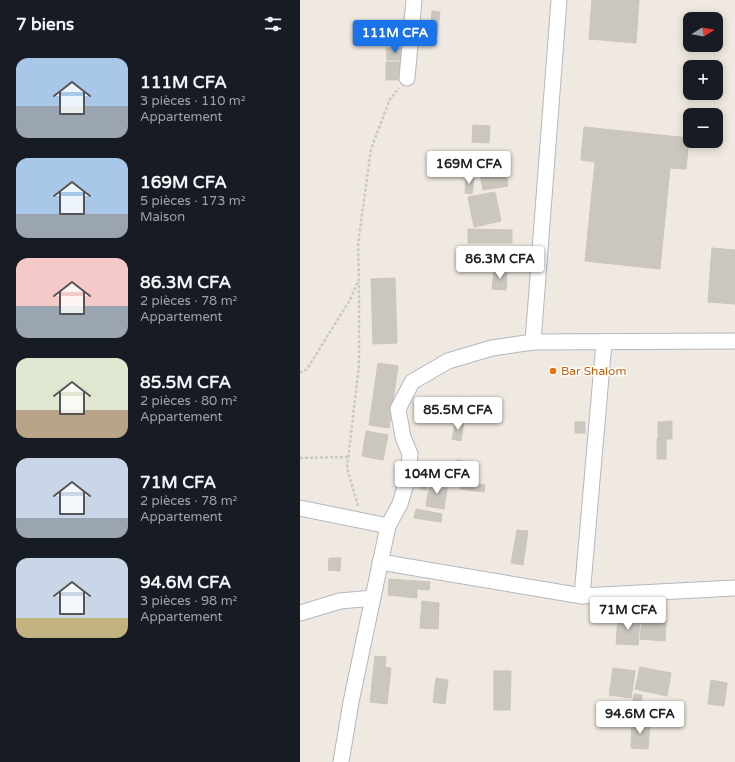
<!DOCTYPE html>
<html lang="fr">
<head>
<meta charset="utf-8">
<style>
	body { margin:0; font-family:"Varela Round",sans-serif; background:#20242c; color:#f1f3f6; height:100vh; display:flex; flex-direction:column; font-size:15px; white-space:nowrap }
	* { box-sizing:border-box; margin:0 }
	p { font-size:13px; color:#9ea1a6 }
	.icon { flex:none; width:22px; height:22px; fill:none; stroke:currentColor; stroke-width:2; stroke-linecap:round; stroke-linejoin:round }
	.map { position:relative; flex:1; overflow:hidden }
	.side { display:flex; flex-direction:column; background:#171b24; width:300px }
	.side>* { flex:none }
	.needle { width:26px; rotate:79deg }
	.buttons { position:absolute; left:383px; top:12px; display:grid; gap:8px }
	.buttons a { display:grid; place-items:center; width:40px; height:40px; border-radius:8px; background:#171b24; box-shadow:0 2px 10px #0003; font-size:20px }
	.price { position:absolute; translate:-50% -34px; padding:0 9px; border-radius:4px; background:#fff; color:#222; font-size:13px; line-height:26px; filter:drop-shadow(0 1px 2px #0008) }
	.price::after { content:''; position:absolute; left:50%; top:24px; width:12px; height:9px; margin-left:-6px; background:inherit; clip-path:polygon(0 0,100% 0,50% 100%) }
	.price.current { background:#1a73e8; color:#fff }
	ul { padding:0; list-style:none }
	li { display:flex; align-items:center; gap:12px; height:100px; padding:0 16px }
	li span { display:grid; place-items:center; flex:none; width:112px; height:80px; border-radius:12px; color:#555 }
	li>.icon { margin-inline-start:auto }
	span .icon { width:48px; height:48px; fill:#fffc; stroke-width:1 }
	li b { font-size:17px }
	h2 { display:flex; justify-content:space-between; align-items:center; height:48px; padding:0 16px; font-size:17px }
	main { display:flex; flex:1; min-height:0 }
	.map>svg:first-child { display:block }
</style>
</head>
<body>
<main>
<section class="side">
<h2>7 biens<svg class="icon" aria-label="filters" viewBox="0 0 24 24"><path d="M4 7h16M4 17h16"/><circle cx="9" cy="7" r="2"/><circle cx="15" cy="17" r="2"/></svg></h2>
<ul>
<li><span style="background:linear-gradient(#a9c7e8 60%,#9aa5b1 0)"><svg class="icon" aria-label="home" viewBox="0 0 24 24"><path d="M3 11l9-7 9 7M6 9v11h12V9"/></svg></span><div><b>111M CFA</b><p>3 pièces · 110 m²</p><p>Appartement</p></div></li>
<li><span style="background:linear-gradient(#a9c7e8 70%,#9aa5b1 0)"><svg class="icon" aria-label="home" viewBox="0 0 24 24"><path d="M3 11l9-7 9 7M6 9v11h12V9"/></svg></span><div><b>169M CFA</b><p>5 pièces · 173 m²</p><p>Maison</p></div></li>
<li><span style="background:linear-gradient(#f6c9c9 60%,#9aa5b1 0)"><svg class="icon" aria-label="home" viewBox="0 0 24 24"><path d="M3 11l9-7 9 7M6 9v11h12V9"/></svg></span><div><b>86.3M CFA</b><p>2 pièces · 78 m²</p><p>Appartement</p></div></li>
<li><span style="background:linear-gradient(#dfe7d0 65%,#b9a48a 0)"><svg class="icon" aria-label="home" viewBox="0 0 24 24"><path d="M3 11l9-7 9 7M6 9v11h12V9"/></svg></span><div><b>85.5M CFA</b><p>2 pièces · 80 m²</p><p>Appartement</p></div></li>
<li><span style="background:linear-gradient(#c9d6e8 75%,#9aa5b1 0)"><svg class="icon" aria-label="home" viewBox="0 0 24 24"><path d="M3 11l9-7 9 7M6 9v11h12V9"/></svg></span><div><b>71M CFA</b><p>2 pièces · 78 m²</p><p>Appartement</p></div></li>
<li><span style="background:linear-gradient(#c9d6e8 75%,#c2b280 0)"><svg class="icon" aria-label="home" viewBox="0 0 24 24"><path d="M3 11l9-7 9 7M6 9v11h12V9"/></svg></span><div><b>94.6M CFA</b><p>3 pièces · 98 m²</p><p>Appartement</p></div></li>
</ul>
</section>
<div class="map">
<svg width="435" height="762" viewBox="0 0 435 762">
	<rect width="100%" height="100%" fill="#efe9e1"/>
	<g fill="#cbc7bf" stroke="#cbc5ba">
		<path d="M292 0H339L336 43 289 39Z"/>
		<path d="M132 11 140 12 137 37H130Z"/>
		<path d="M86 48H104V60H87Z"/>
		<rect x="86" y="62" width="17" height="18"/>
		<path d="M173 125 190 126 189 143 172 142Z"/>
		<path d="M284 127 389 138 386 169 370 168 360 269 285 261 295 162 281 160Z"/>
		<path d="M205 164 208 186 183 190 179 169Z"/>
		<path d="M166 177 174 178 172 194 165 193Z"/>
		<path d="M195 192 201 221 174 227 168 197Z"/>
		<path d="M168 229 212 230V243H168Z"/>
		<path d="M412 248 435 250V304L408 302Z"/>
		<path d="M194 269 207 271 206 290 192 289Z"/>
		<path d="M95 278 97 343 73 344 71 279Z"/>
		<path d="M78 363 98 366 89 428 69 425Z"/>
		<path d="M163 397 185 401 181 420 160 416Z"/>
		<path d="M156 421 164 422 161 441 152 439Z"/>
		<path d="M372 421V439H358V422Z"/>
		<rect x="275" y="422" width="10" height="11"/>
		<path d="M66 431 88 435 83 460 62 456Z"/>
		<rect x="357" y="439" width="9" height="20"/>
		<path d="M157 460 166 462 161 481 152 479Z"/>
		<path d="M120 475 127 476 126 490 118 488Z"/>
		<path d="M130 481 148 483 144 509 126 506Z"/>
		<path d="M161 481 185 485 184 492 160 489Z"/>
		<path d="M116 509 142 514 141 522 114 518Z"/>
		<path d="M217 530 228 531 223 565 211 563Z"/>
		<path d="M29 558H41L40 571 28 570Z"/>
		<path d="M89 579 130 582 129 590 117 589V598L88 595Z"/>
		<path d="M122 601 139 603 138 629 120 628Z"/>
		<path d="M318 617 340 618 338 645 316 644Z"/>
		<path d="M342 618 366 620 365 641 340 639Z"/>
		<path d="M75 656 86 657 85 667 91 668 87 704 70 702Z"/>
		<path d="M340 667 371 673 367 696 335 689Z"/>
		<path d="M313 668 335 671 331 698 309 695Z"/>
		<path d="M194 671H211L210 710H194Z"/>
		<path d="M136 678 148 680 145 704 133 702Z"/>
		<path d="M411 680 427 683 424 706 408 704Z"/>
		<path d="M334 694 342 695 340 709 332 708Z"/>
		<path d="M332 721 350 722 348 749 331 748Z"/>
	</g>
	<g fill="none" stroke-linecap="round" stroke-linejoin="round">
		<defs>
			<g id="minor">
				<path d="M107 78 114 0"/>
				<path d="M233 342 259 0"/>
				<path d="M0 508 88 526"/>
				<path d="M80 562 282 596 435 588"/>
				<path d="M282 596 304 342"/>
				<path d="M0 613 40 601 73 598"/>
				<path d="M41 762 51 702 88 526 100 504 108 477 110 454 103 437 98 409 112 382 148 361 192 348 233 342 435 341"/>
			</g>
		</defs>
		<use href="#minor" stroke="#b4b7c1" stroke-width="17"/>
		<g stroke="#c9c9c9" stroke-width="2.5" stroke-dasharray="3 2" stroke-linecap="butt">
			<path d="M0 373 7 369 50 300 59 279 58 244 71 149 90 99 99 88"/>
			<path d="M0 458 48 457"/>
			<path d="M58 506 47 468 59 365V282"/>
		</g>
		<use href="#minor" stroke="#fff" stroke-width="15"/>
	</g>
	<circle fill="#e8710a" stroke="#fff" stroke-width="1.5" cx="253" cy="371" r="4"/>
	<g text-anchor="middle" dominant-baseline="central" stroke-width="3" stroke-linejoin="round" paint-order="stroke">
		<g font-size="12" fill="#c56008" stroke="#fff" text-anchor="start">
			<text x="261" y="371">Bar Shalom</text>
		</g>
	</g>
</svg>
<div class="buttons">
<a><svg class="needle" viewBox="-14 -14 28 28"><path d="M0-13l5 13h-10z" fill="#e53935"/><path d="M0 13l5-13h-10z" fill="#9ea1a6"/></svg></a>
<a>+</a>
<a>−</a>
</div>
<b class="price current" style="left:95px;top:54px">111M CFA</b>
<b class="price" style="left:169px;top:185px">169M CFA</b>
<b class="price" style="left:200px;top:280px">86.3M CFA</b>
<b class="price" style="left:158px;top:431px">85.5M CFA</b>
<b class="price" style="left:137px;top:495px">104M CFA</b>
<b class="price" style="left:328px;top:631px">71M CFA</b>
<b class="price" style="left:340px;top:735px">94.6M CFA</b>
</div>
</main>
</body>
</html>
